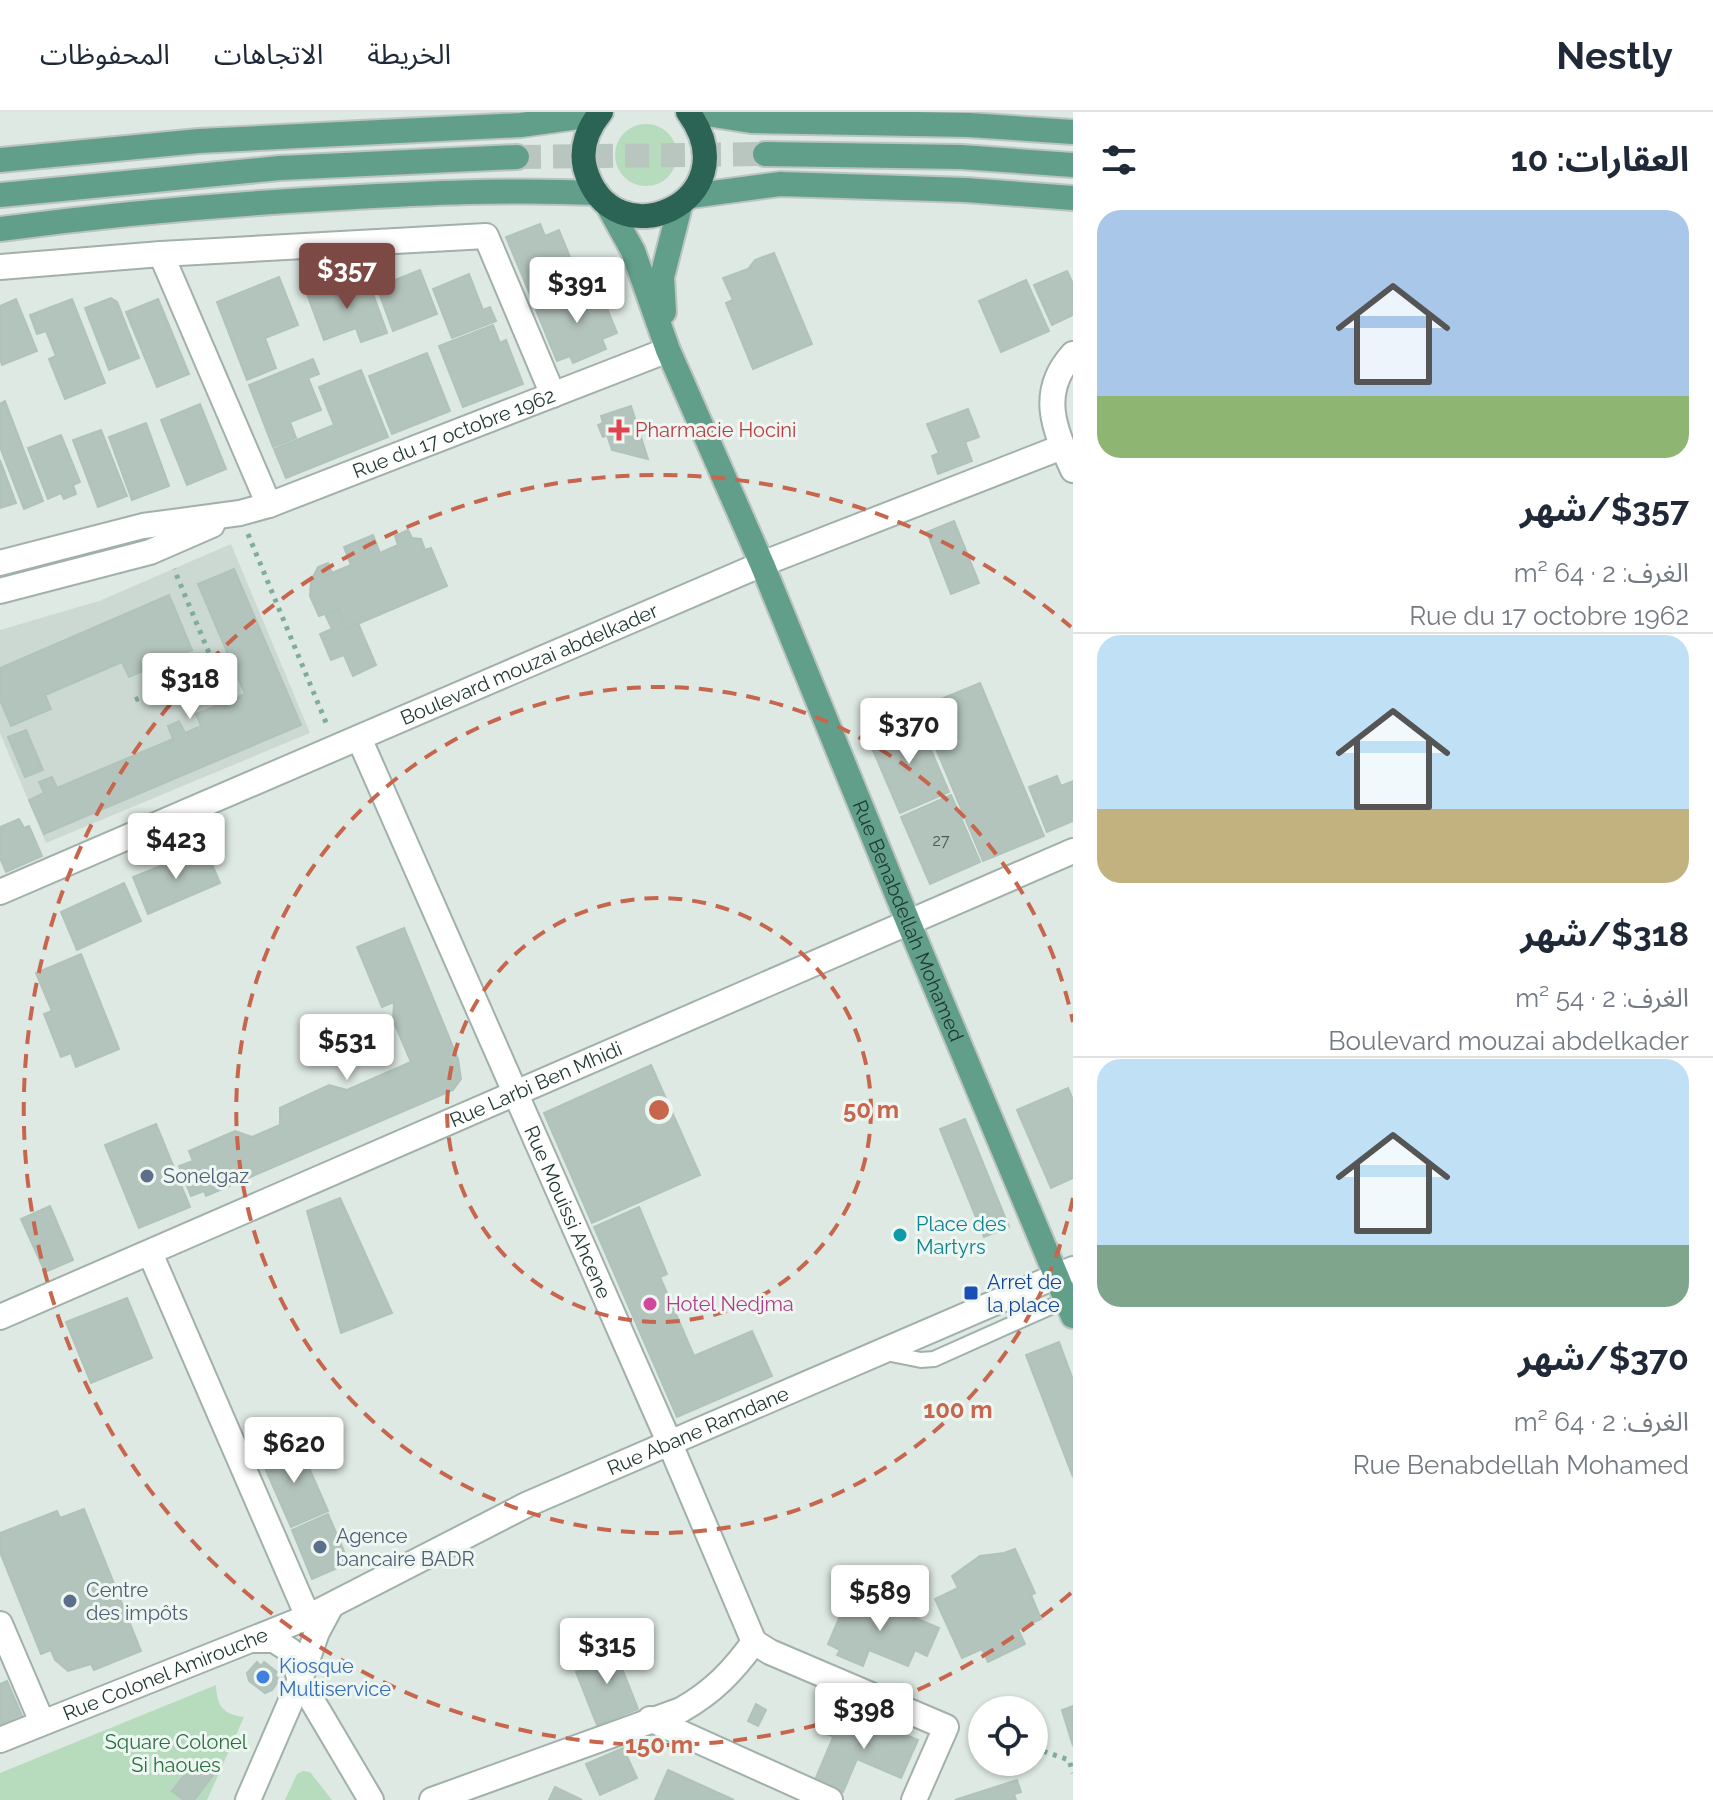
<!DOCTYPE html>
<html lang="ar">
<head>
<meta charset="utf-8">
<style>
	body { margin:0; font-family:Raleway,"Noto Sans Arabic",sans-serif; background:#f6f6f7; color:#1f2937; direction:rtl; height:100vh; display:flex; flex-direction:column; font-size:30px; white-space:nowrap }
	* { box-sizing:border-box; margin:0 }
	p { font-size:26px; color:#747a83 }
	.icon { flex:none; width:44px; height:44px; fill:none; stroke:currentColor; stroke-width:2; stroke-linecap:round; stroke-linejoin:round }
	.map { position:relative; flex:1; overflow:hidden; direction:ltr }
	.panel { display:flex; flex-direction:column; background:#fff; width:640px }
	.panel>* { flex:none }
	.controls { position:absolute; left:968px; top:1584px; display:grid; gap:16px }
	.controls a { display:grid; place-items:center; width:80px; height:80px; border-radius:50%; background:#fff; box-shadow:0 2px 6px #0004; font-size:40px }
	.price { position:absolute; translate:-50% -68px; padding:0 18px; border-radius:8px; background:#fff; color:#222; font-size:26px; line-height:52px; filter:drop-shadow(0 2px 4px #0008) }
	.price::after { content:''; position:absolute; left:50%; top:48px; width:24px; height:18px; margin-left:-12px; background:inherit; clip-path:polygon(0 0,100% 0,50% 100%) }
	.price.on { background:#7d4944; color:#fff }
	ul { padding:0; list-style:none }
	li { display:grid; align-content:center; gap:16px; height:424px; padding:0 24px }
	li+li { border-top:2px solid #e0e1e3 }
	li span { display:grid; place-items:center; height:248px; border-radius:24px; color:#555 }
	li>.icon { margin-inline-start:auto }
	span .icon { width:144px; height:144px; fill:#fffc; stroke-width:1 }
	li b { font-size:34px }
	h2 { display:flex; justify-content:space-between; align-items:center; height:96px; padding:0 24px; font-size:34px }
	header { display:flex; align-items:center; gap:48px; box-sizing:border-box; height:112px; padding:0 40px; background:#fff; border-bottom:2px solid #e0e1e3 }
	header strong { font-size:38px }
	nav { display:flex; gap:44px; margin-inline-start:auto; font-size:28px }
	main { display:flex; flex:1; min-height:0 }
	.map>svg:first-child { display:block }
</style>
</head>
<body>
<header>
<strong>Nestly</strong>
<nav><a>الخريطة</a><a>الاتجاهات</a><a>المحفوظات</a></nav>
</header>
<main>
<section class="panel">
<h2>العقارات: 10<svg class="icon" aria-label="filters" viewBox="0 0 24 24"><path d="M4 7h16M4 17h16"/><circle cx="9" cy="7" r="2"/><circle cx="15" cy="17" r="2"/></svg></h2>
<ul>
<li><span style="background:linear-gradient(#a9c7e8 75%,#8fb573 0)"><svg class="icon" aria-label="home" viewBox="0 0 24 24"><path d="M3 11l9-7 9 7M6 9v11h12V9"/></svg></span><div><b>$357/شهر</b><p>الغرف: 2 · 64 m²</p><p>Rue du 17 octobre 1962</p></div></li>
<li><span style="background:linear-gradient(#bfe0f5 70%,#c2b280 0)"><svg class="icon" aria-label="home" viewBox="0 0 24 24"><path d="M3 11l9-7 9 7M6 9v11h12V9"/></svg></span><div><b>$318/شهر</b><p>الغرف: 2 · 54 m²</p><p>Boulevard mouzai abdelkader</p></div></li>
<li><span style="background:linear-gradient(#bfe0f5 75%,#7fa58c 0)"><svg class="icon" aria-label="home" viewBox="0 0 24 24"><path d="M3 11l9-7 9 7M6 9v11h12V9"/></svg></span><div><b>$370/شهر</b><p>الغرف: 2 · 64 m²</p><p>Rue Benabdellah Mohamed</p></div></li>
</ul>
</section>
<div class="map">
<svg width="1073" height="1688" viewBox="0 0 1073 1688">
	<rect width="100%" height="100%" fill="#dee9e3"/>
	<path fill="#ccd9d2" d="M231 432 310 621 46 731 0 621V518L99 489Z"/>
	<g fill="#b6dbbd">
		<circle cx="646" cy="43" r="31"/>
		<path d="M216 1573C217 1595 223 1602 244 1605L207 1688H0V1661Z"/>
		<path d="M303 1659 310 1660 332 1688H285L297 1662Z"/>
	</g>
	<g fill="#b3c4bc" stroke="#b0c3ba" stroke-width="2">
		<path d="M540 112 545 124 559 118 581 172 534 192 506 125Z"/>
		<path d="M774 141 812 232 753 257 726 191 733 188 723 166 748 157 755 148Z"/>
		<path d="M420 158 437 202 393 219 377 175Z"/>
		<path d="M1067 159 1073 172V203L1052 213 1034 173Z"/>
		<path d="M469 162 483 198 490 195 496 209 452 226 433 177Z"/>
		<path d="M279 165 298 213 265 226 276 256 247 268 217 190Z"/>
		<path d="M368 168 387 221 361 230 356 216 324 228 306 179 333 169 337 180Z"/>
		<path d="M1026 168 1049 219 1001 240 979 189Z"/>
		<path d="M597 172 617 221 602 227 606 237 573 251 570 244 557 249 536 198Z"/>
		<path d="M111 186 117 190 139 246 109 258 85 196Z"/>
		<path d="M16 187 37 239 2 253 0 247V194Z"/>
		<path d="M72 187 105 271 65 287 49 247 56 244 46 219 37 222 30 203Z"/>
		<path d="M158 187 189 262 157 275 126 200Z"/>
		<path d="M493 213 500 231 506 228 523 272 463 295 439 234Z"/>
		<path d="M427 241 450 299 392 322 369 264Z"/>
		<path d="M313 247 319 262 308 266 321 298 290 310 296 326 273 335 249 273Z"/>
		<path d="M361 258 388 325 286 366 274 337 334 313 319 275Z"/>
		<path d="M5 289 43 389 24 397 0 335V292Z"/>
		<path d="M200 292 226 357 187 373 161 308Z"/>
		<path d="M631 294 648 347 612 338 607 323 603 325 598 313 603 311 601 304Z"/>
		<path d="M968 297 979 325 965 330 972 349 938 362 932 344 939 341 927 312Z"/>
		<path d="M146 311 169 374 132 388 109 325Z"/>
		<path d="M101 318 127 384 98 395 73 328Z"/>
		<path d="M61 323 80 370 73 373 76 382 64 387 61 381 48 387 28 336Z"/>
		<path d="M0 348 16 391 0 396Z"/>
		<path d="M954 409 979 471 951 482 927 420Z"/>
		<path d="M408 418 412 426 421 427 425 438 431 436 447 474 346 517 338 497 319 504 310 484 311 469 318 455 328 451 332 461 351 453 344 435 373 423 380 441 398 433 395 424Z"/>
		<path d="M234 457 301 613 44 722 29 688 44 681 39 670 52 665 57 676 173 627 168 614 179 609 185 621 201 614 196 602 245 582 198 472Z"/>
		<path d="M169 483 192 538 129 565 122 550 45 583 51 597 11 614 0 588V556Z"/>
		<path d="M338 497 346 517 358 511 376 553 353 564 344 543 331 548 320 522 332 517 325 502Z"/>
		<path d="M980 571 1044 724 983 749 919 596Z"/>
		<path d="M918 608 949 680 900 701 869 629Z"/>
		<path d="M26 618 43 658 25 665 8 625Z"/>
		<path d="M1057 664 1061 674 1073 669V709L1047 720 1029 675Z"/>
		<path d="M951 683 980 750 930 772 901 705Z"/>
		<path d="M19 707 24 716 29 714 42 744 6 760 0 746V715Z"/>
		<path d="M205 736 220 771 148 802 133 765Z"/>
		<path d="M124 771 141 809 77 838 61 800Z"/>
		<path d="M404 816 458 947 461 967 453 978 206 1084 204 1079 191 1084 179 1054 193 1049 189 1039 235 1019 252 1025 280 1013V996L329 973 347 978 411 950 393 908 394 890 382 895 357 835Z"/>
		<path d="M81 842 119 937 76 955 71 941 61 945 44 902 52 899 36 861Z"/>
		<path d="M651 953 700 1063 592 1111 544 1001Z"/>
		<path d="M1068 976 1073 988V1066L1051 1076 1017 998Z"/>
		<path d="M965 1007 1009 1115 984 1125 940 1017Z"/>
		<path d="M156 1012 190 1095 139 1116 105 1033Z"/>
		<path d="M340 1086 392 1201 341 1221 307 1099Z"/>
		<path d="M50 1094 73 1148 45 1160 21 1107Z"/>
		<path d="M639 1095 667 1162 660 1165 694 1244 752 1219 772 1264 677 1305 594 1115Z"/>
		<path d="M127 1186 152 1246 91 1271 66 1210Z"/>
		<path d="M1059 1230 1073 1268V1365L1026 1243Z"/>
		<path d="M298 1331 328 1399 291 1415 261 1347Z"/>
		<path d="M84 1397 141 1539 94 1558 91 1552 68 1559 55 1548 51 1538 41 1542 0 1440V1421L57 1399 60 1406Z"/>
		<path d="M328 1402 349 1451 312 1467 292 1418Z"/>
		<path d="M1015 1437 1035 1481 1031 1483 1041 1507 1018 1517 1025 1532 988 1550 982 1537 962 1546 935 1487 958 1476 952 1464 980 1444 1004 1441Z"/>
		<path d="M865 1484 939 1516 927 1544 915 1538 908 1554 869 1538 863 1554 837 1543 840 1538 828 1532 847 1488 861 1493Z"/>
		<path d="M612 1531 638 1597 597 1613 576 1560 596 1552 592 1539Z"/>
		<path d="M257 1550 261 1554 264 1550 277 1560 275 1563 279 1568 272 1578 265 1581 249 1569 247 1561Z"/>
		<path d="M7 1569 23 1606 0 1617V1572Z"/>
		<path d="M756 1592 766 1598 758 1614 748 1609Z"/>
		<path d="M834 1592 846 1597 834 1625 822 1620Z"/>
		<path d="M1073 1594V1634L1062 1598Z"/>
		<path d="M842 1604 866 1614 869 1607 918 1628 901 1666 857 1647 843 1680 815 1668Z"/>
		<path d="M623 1636 637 1666 600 1683 586 1652Z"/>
		<path d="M196 1648 214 1662 194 1688H184L172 1679Z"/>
		<path d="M668 1658 734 1688H655Z"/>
		<path d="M1017 1668 1021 1680 1014 1682 1016 1688H955Z"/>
		<path d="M555 1675 582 1688H549Z"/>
	</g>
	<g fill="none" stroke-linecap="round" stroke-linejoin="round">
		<path stroke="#b8c6bf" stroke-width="24" stroke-dasharray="24 12" stroke-linecap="butt" d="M517 45 765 42"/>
		<defs>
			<path id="lane" d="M886 1241 921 1248 934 1247 1066 1188"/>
			<g id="street">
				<path d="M161 142 486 124 553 283"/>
				<path d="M0 155 161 142 269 393"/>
				<path d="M1073 242C1038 280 1054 317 1073 358"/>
				<path id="s1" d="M0 451 143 414 240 401 269 393 668 238"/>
				<path d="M0 479 150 440 212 413"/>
				<path id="s2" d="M359 626 670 1332 754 1530"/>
				<path id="s3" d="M0 780 762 452 1062 335"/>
				<path d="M150 1141 308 1505"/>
				<path id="s4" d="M0 1205 1073 739"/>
				<path d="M0 1512 42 1610"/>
				<path d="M255 1528H274L291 1539 300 1568 371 1688"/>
				<path d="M754 1530 770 1540 946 1615 914 1688"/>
				<path d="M650 1607 830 1688"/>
				<path id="s5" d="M0 1628 308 1505 528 1392 1073 1157"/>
				<path d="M248 1688 300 1568 317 1520 331 1494"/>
				<path d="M432 1688 681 1598C713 1580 733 1559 754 1530"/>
			</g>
			<g id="primary">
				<path d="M694 0 751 9 969 13 1073 20"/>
				<path d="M765 42 961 45 1073 53"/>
				<path d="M0 48 199 29 521 13 599 2"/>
				<path d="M0 83 280 56 517 45"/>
				<path d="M691 84 780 72 966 78 1073 86"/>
				<path id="s6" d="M607 92 633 139 668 238 762 452 909 812 1073 1204"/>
				<path d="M0 117C113 102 227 92 340 86 426 81 511 77 597 81"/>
				<path d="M664 200 662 165 680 94"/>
			</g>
			<path id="highway" d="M601 0C588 16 580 36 585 56 611 152 753 89 688 0"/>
		</defs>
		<use href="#lane" stroke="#a1b1aa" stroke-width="18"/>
		<use href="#street" stroke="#a1b1aa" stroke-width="28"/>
		<use href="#primary" stroke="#bcc4c1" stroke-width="28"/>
		<use href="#highway" stroke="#bcc4c1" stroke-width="28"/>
		<g stroke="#7ead9b" stroke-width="5" stroke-dasharray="4 6" stroke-linecap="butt">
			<path d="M248 422 327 613"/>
			<path d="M135 588 214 553 174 457"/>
			<path d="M970 1624 982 1625"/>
			<path d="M1034 1636 1069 1648 1073 1661"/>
		</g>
		<use href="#lane" stroke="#fff" stroke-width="14"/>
		<use href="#street" stroke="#fff" stroke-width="24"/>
		<use href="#primary" stroke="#629f8b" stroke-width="24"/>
		<use href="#highway" stroke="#2b6455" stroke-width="24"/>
	</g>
	<g fill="none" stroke="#c7654d" stroke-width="4" stroke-dasharray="14 10">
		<circle cx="659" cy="998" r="212"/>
		<path d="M1073 1086A423 423 0 1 1 1073 910"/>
		<path d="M1071 1481A635 635 0 1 1 1071 515"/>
	</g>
	<path fill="#e0444e" stroke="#eef6f1" stroke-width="3" d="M615 306h8v8h8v8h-8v8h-8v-8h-8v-8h8z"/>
	<g fill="#5c6f8a" stroke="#eef6f1" stroke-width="3">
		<circle cx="147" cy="1064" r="8"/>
		<circle cx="320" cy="1435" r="8"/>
		<circle cx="70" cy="1489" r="8"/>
	</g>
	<circle fill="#0f9aa8" stroke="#eef6f1" stroke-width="3" cx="900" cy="1123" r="8"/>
	<rect fill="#1a4fb4" stroke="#eef6f1" stroke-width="3" x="963" y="1173" width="16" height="16" rx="4"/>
	<circle fill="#d1479c" stroke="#eef6f1" stroke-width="3" cx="650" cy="1192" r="8"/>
	<circle fill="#3f7fe0" stroke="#eef6f1" stroke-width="3" cx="263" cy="1565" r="8"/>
	<g text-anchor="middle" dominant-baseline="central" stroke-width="6" stroke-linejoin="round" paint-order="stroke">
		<g font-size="16" fill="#445c53">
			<text x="941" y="728">27</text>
		</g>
		<g font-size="20" fill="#be3a42" stroke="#eef6f1" text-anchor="start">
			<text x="635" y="318">Pharmacie Hocini</text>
		</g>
		<g font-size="20" fill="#1f3930" stroke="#eef6f1">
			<text stroke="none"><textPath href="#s1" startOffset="474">Rue du 17 octobre 1962</textPath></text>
			<text stroke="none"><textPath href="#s3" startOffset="576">Boulevard mouzai abdelkader</textPath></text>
			<text stroke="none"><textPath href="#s6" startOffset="778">Rue Benabdellah Mohamed</textPath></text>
			<text stroke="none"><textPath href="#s4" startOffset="584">Rue Larbi Ben Mhidi</textPath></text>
			<text stroke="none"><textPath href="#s2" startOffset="518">Rue Mouissi Ahcene</textPath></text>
			<text stroke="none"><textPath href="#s5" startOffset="764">Rue Abane Ramdane</textPath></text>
			<text stroke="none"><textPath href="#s5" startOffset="178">Rue Colonel Amirouche</textPath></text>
		</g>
		<g font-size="20" fill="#4e5e75" stroke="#eef6f1" text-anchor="start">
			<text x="163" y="1064">Sonelgaz</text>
			<text x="336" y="1424">Agence<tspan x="336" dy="23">bancaire BADR</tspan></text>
			<text x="86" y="1478">Centre<tspan x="86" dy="23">des impôts</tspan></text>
		</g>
		<g font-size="20" fill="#0d838f" stroke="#eef6f1" text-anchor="start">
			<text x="916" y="1112">Place des<tspan x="916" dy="23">Martyrs</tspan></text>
		</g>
		<g font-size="20" fill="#164399" stroke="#eef6f1" text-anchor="start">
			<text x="987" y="1170">Arret de<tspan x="987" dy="23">la place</tspan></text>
		</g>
		<g font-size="20" fill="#b23c85" stroke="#eef6f1" text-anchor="start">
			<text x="666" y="1192">Hotel Nedjma</text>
		</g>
		<g font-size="20" fill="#366cbe" stroke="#eef6f1" text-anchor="start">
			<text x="279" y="1554">Kiosque<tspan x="279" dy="23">Multiservice</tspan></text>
		</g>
		<g font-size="20" fill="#2a6f40" stroke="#eef6f1">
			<text x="176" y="1630">Square Colonel<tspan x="176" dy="23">Si haoues</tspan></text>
		</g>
	</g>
	<circle cx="659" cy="998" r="12" fill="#c7654d" stroke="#eef6f1" stroke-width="4"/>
	<g font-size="24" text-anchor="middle" font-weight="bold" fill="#c7654d" stroke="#eef6f1" stroke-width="6" stroke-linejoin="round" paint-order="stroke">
		<text x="871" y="1006">50 m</text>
		<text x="958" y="1306">100 m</text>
		<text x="659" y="1641">150 m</text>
	</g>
</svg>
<div class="controls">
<a><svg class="icon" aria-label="locate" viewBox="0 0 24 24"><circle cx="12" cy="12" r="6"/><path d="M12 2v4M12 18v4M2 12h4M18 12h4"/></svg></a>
</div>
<b class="price on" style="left:347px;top:199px">$357</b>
<b class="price" style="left:577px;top:213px">$391</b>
<b class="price" style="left:190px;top:609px">$318</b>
<b class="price" style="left:909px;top:654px">$370</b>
<b class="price" style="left:176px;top:769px">$423</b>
<b class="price" style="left:347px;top:970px">$531</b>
<b class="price" style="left:294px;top:1373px">$620</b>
<b class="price" style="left:880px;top:1521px">$589</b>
<b class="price" style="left:607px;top:1574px">$315</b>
<b class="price" style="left:864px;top:1639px">$398</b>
</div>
</main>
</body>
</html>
